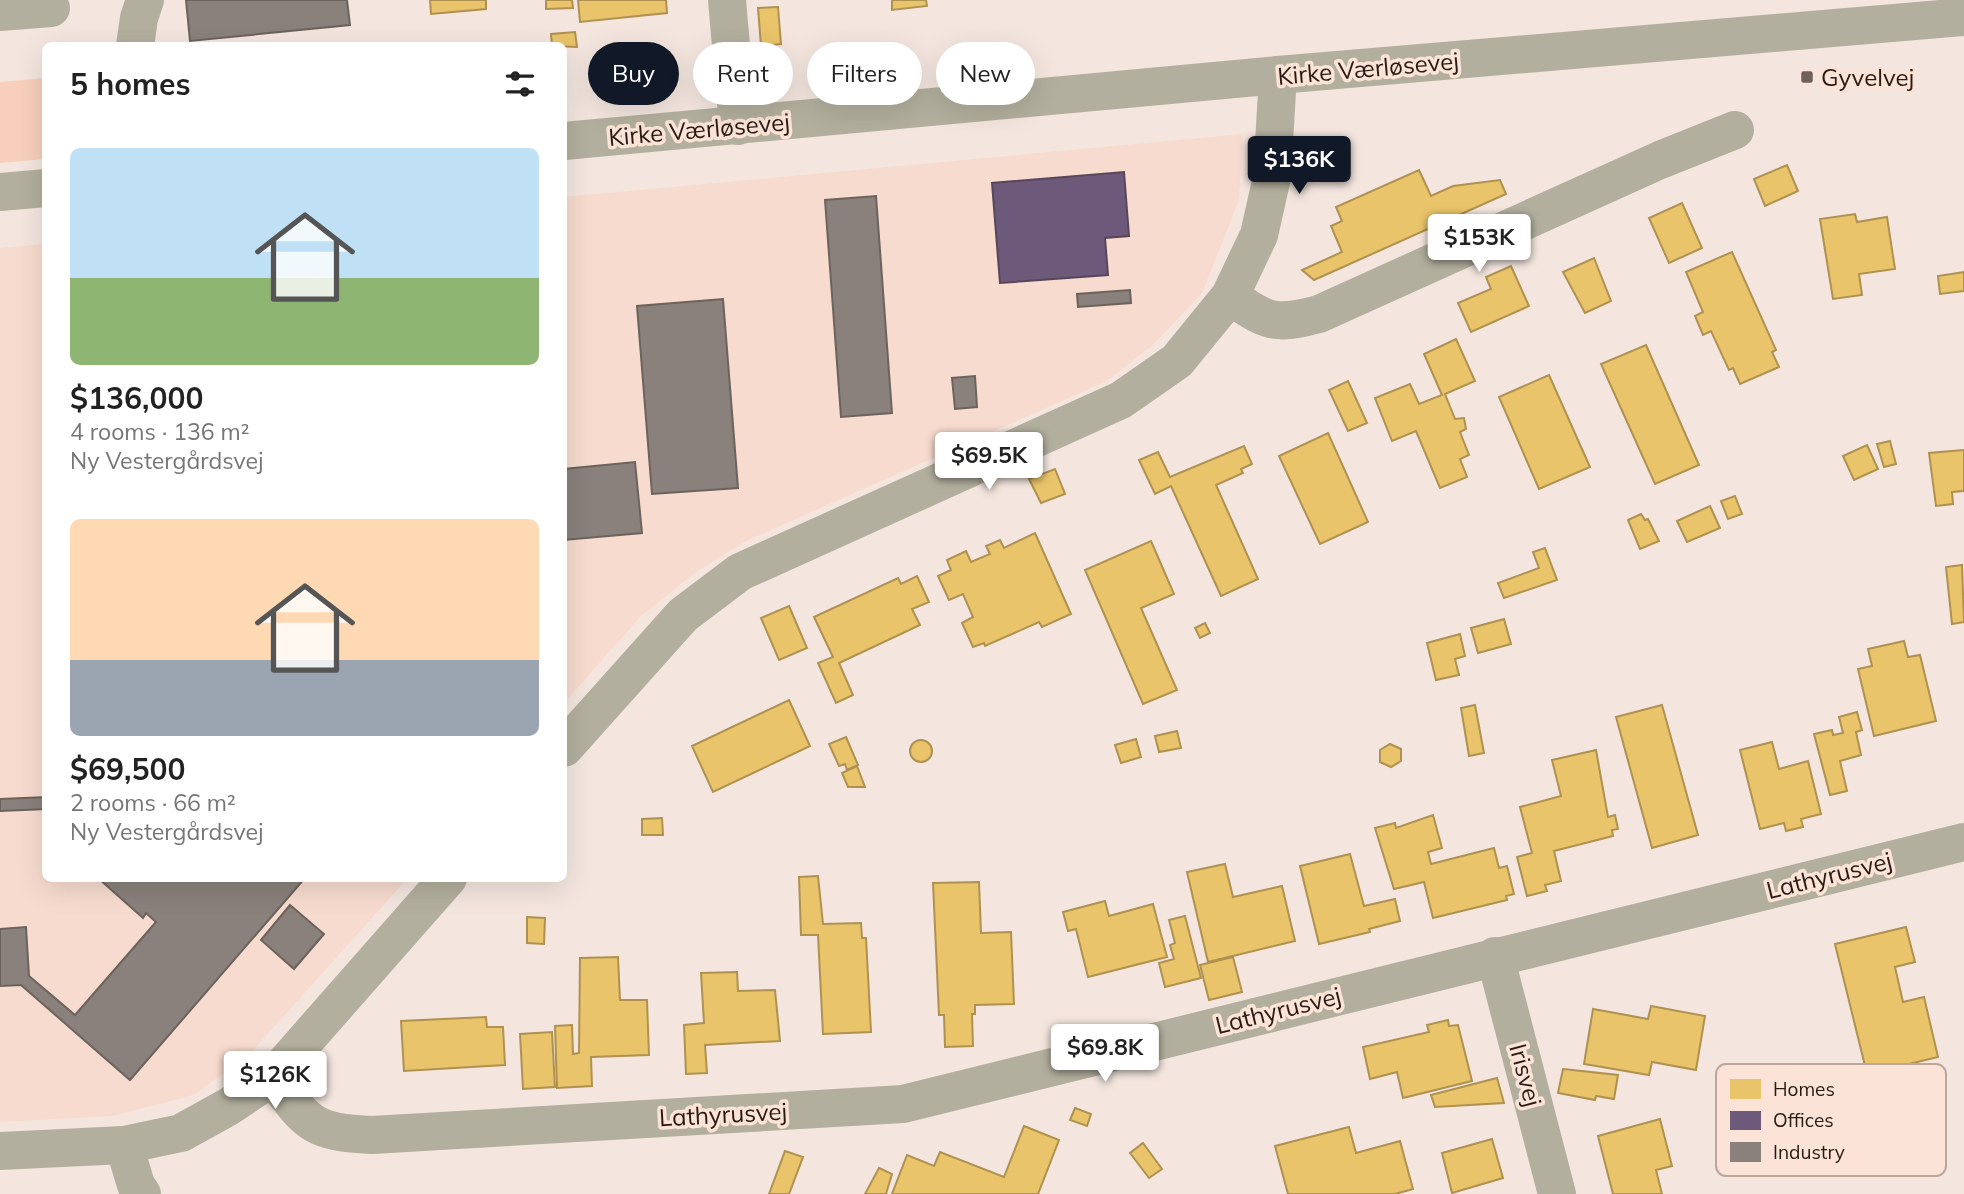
<!DOCTYPE html>
<html lang="en">
<head>
<meta charset="utf-8">
<style>
	body { margin:0; font-family:Mulish,sans-serif; background:#f6f6f6; color:#222; height:100vh; display:flex; flex-direction:column; font-size:26px; white-space:nowrap }
	* { box-sizing:border-box; margin:0 }
	p { font-size:23px; color:#767676 }
	.icon { flex:none; width:38px; height:38px; fill:none; stroke:currentColor; stroke-width:2; stroke-linecap:round; stroke-linejoin:round }
	.map { position:relative; flex:1; overflow:hidden }
	.sheet { position:absolute; left:42px; top:42px; width:525px; height:840px; display:flex; flex-direction:column; background:#fff; border-radius:10px; box-shadow:0 7px 28px #0002 }
	.sheet>* { flex:none }
	.hud { position:absolute; left:588px; top:42px; width:665px; height:63px; display:flex; gap:14px }
	.price { position:absolute; translate:-50% -60px; padding:0 16px; border-radius:7px; background:#fff; color:#222; font-size:23px; line-height:46px; filter:drop-shadow(0 2px 4px #0008) }
	.price::after { content:''; position:absolute; left:50%; top:42px; width:21px; height:16px; margin-left:-10px; background:inherit; clip-path:polygon(0 0,100% 0,50% 100%) }
	.price.active { background:#111827; color:#fff }
	ul { padding:0; list-style:none }
	li { display:grid; align-content:center; gap:14px; height:371px; padding:0 28px }
	li span { display:grid; place-items:center; height:217px; border-radius:10px; color:#555 }
	li>.icon { margin-inline-start:auto }
	span .icon { width:126px; height:126px; fill:#fffc; stroke-width:1 }
	li b { font-size:30px }
	h2 { display:flex; justify-content:space-between; align-items:center; height:84px; padding:0 28px; font-size:30px }
	.tag { padding:0 24px; border-radius:32px; background:#fff; box-shadow:0 7px 28px #0002; font-size:24px; line-height:63px }
	.tag.active { background:#111827; color:#fff }
	.map>svg:first-child { display:block }
</style>
</head>
<body>
<div class="map">
<svg width="1964" height="1194" viewBox="0 0 1964 1194">
	<rect width="100%" height="100%" fill="#f4e6df"/>
	<g fill="#f7dbce">
		<path d="M1243 134 1239 200 1202 293 1154 344 1107 381 744 542 696 572 641 616 564 703V197Z"/>
		<path d="M45 244 46 878 407 879 247 1057 193 1095 113 1116 0 1122V248Z"/>
	</g>
	<path fill="#f7cfbc" d="M45 78V159L0 163V82Z"/>
	<g fill="#e9c46a" stroke="#af9150" stroke-width="2">
		<path d="M430 0H486V9L431 14Z"/>
		<path d="M546 0H572L573 8 546 9Z"/>
		<path d="M578 0H666L667 13 580 22Z"/>
		<path d="M892 0H926L927 6 892 10Z"/>
		<path d="M778 7 781 44 761 46 758 8Z"/>
		<path d="M575 32 577 47 552 46 551 34Z"/>
		<path d="M862 49 864 64 844 66 842 51Z"/>
		<path d="M1787 165 1798 191 1765 206 1754 179Z"/>
		<path d="M1419 170 1431 196 1453 186 1500 180 1506 194 1314 280 1302 270 1342 252 1331 226 1342 221 1336 207Z"/>
		<path d="M1682 203 1702 248 1669 263 1649 218Z"/>
		<path d="M1855 214 1857 222 1887 217 1895 269 1859 274 1862 295 1833 299 1820 219Z"/>
		<path d="M1732 252 1776 350 1772 352 1779 367 1740 384 1733 368 1729 370 1711 331 1703 335 1695 316 1703 312 1686 272Z"/>
		<path d="M1594 258 1611 301 1585 313 1563 272Z"/>
		<path d="M1511 266 1529 306 1471 332 1458 303 1491 289 1486 277Z"/>
		<path d="M1964 272V291L1940 294 1938 276Z"/>
		<path d="M1456 339 1475 381 1445 394 1455 419 1464 418 1466 429 1460 432 1469 455 1460 459 1467 477 1440 488 1416 431 1392 441 1375 398 1410 384 1419 404 1442 395 1424 354Z"/>
		<path d="M1646 345 1699 465 1655 484 1601 364Z"/>
		<path d="M1549 375 1590 467 1539 489 1499 397Z"/>
		<path d="M1348 381 1367 423 1348 431 1329 390Z"/>
		<path d="M1328 433 1368 522 1320 544 1279 456Z"/>
		<path d="M1890 441 1896 464 1884 467 1877 444Z"/>
		<path d="M1867 445 1878 469 1854 480 1843 456Z"/>
		<path d="M1244 446 1252 464 1241 469 1243 473 1216 485 1258 579 1221 596 1171 486 1155 494 1139 460 1158 452 1170 477Z"/>
		<path d="M1964 450V491L1952 492 1953 504 1936 506 1929 453Z"/>
		<path d="M1055 469 1065 494 1041 503 1029 479Z"/>
		<path d="M1735 496 1742 514 1728 519 1721 501Z"/>
		<path d="M1710 506 1720 528 1687 542 1677 521Z"/>
		<path d="M1641 514 1645 520 1648 519 1659 541 1640 549 1628 520Z"/>
		<path d="M1035 533 1071 614 1042 627 1039 622 985 646 984 643 973 647 962 623 973 617 963 594 949 600 938 576 951 570 947 560 966 551 971 562 990 554 986 546 1000 540 1004 548Z"/>
		<path d="M1151 541 1174 594 1141 608 1177 690 1143 704 1085 570Z"/>
		<path d="M1545 548 1557 580 1504 598 1498 583 1539 568 1533 552Z"/>
		<path d="M1962 565 1964 622 1952 624 1946 567Z"/>
		<path d="M917 576 929 602 912 609 920 625 839 663 853 695 836 703 818 663 833 657 814 617 898 578 901 584Z"/>
		<path d="M789 606 807 648 779 660 761 618Z"/>
		<path d="M1504 619 1511 644 1478 653 1471 628Z"/>
		<path d="M1205 623 1210 633 1200 638 1195 628Z"/>
		<path d="M1460 634 1465 656 1455 659 1459 675 1436 680 1427 643Z"/>
		<path d="M1904 641 1908 657 1920 655 1936 721 1874 736 1858 669 1872 666 1868 649Z"/>
		<path d="M789 700 810 746 713 792 692 746Z"/>
		<path d="M1475 705 1484 753 1469 756 1461 708Z"/>
		<path d="M1662 705 1698 835 1652 848 1616 717Z"/>
		<path d="M1857 712 1862 730 1856 732 1861 755 1840 761 1847 791 1830 795 1814 734 1832 730 1833 735 1843 733 1839 717Z"/>
		<path d="M1177 731 1181 748 1159 752 1155 736Z"/>
		<path d="M846 737 858 765 847 770 845 764 839 766 829 744Z"/>
		<path d="M1136 739 1141 757 1121 763 1115 745Z"/>
		<circle cx="921" cy="751" r="11"/>
		<path d="M1772 742 1779 769 1808 761 1821 814 1801 819 1803 827 1786 831 1784 823 1760 829 1740 750Z"/>
		<path d="M1390 744 1401 749V761L1391 767 1380 762V750Z"/>
		<path d="M1596 750 1608 817 1615 815 1618 829 1612 830 1613 836 1554 851 1561 881 1545 885 1547 891 1527 896 1517 857 1532 853 1520 807 1561 796 1552 760Z"/>
		<path d="M857 766 865 787H848L842 773Z"/>
		<path d="M1433 815 1442 848 1428 852 1431 864 1494 848 1499 868 1507 866 1514 894 1506 896 1507 900 1433 918 1424 882 1394 889 1375 828 1395 823 1396 828Z"/>
		<path d="M662 818 663 835H642V819Z"/>
		<path d="M1350 854 1364 906 1395 899 1400 921 1369 929 1370 932 1319 944 1300 866Z"/>
		<path d="M1225 864 1233 897 1282 886 1295 941 1208 962 1187 872Z"/>
		<path d="M818 876 823 924 861 923 862 938H866L871 1032 823 1034 818 935H801L799 877Z"/>
		<path d="M979 882 981 933 1011 932 1014 1004 975 1005V1014H972L973 1046 945 1047 944 1015H939L933 883Z"/>
		<path d="M1105 901 1109 916 1153 904 1167 957 1088 977 1076 929 1068 931 1063 912Z"/>
		<path d="M1185 916 1201 978 1165 987 1159 963 1174 959 1170 945 1175 943 1169 920Z"/>
		<path d="M527 917 545 918 544 944 527 943Z"/>
		<path d="M1906 927 1915 962 1895 967 1903 1002 1924 997 1938 1057 1867 1074 1835 944Z"/>
		<path d="M618 957 620 1000H647L649 1055 591 1057 592 1086 557 1088 555 1026 572 1025 573 1054 579 1053 580 958Z"/>
		<path d="M1233 957 1242 992 1209 1000 1200 965Z"/>
		<path d="M737 972 738 991 775 990 780 1041 705 1045 707 1073 686 1074 684 1025 704 1023 701 973Z"/>
		<path d="M1651 1006 1705 1016 1696 1070 1652 1062 1649 1075 1584 1064 1593 1009 1648 1019Z"/>
		<path d="M486 1017 487 1027H503L505 1065 404 1071 401 1021Z"/>
		<path d="M1448 1020 1449 1026 1458 1025 1472 1081 1403 1098 1397 1072 1370 1079 1363 1047 1429 1032 1427 1025Z"/>
		<path d="M552 1032 555 1087 523 1089 520 1034Z"/>
		<path d="M1563 1069 1618 1075 1614 1099 1596 1096 1595 1100 1558 1093Z"/>
		<path d="M1497 1078 1504 1103 1435 1107 1431 1095Z"/>
		<path d="M1075 1108 1091 1114 1087 1126 1070 1120Z"/>
		<path d="M1660 1119 1672 1166 1656 1170 1662 1194H1613L1598 1136Z"/>
		<path d="M1024 1126 1059 1140 1038 1194H892L907 1155 934 1166 940 1152 1004 1177Z"/>
		<path d="M1349 1127 1356 1153 1400 1141 1413 1189 1395 1194H1288L1275 1146Z"/>
		<path d="M1492 1139 1503 1178 1452 1193 1442 1153Z"/>
		<path d="M1143 1143 1162 1169 1149 1178 1130 1153Z"/>
		<path d="M785 1151 803 1157 789 1194H769Z"/>
		<path d="M879 1168 892 1174 886 1194H865Z"/>
	</g>
	<path fill="#6d597a" stroke="#59465b" stroke-width="2" d="M1124 172 1129 236 1105 238 1108 275 1000 283 992 183Z"/>
	<g fill="#8a817c" stroke="#6d625c" stroke-width="2">
		<path d="M186 0H347L350 25 190 41Z"/>
		<path d="M876 196 892 413 841 417 825 200Z"/>
		<path d="M1130 290 1131 303 1078 307 1077 294Z"/>
		<path d="M723 299 738 488 652 494 637 306Z"/>
		<path d="M975 376 977 407 955 409 952 378Z"/>
		<path d="M635 462 642 533 564 540V469Z"/>
		<path d="M46 797V809L0 811V799Z"/>
		<path d="M98 878H305L130 1080 21 985 0 986V929L26 927 29 976 75 1015 156 922 146 913 143 918Z"/>
		<path d="M290 905 324 934 294 969 261 940Z"/>
	</g>
	<g fill="none" stroke-linecap="round" stroke-linejoin="round">
		<g stroke="#b3af9e" stroke-width="38">
			<path d="M727 0 738 126"/>
			<path d="M0 12 51 8"/>
			<path d="M135 46 139 18 145 0"/>
			<path d="M564 141 1278 75 1964 17"/>
			<path d="M0 192 46 188"/>
			<path d="M1230 296C1267 322 1274 326 1319 314L1660 160 1735 130"/>
			<path d="M564 748 683 615 740 572 1121 400 1177 361 1230 296 1259 235 1272 177 1278 75"/>
			<path d="M1495 956 1557 1194"/>
			<path d="M273 1077C308 1124 311 1132 372 1135L903 1104 1964 842"/>
			<path d="M124 1145 136 1185 142 1194"/>
			<path d="M0 1151 124 1145 181 1133 228 1107 273 1077 448 878"/>
		</g>
	</g>
	<rect fill="#70615a" stroke="#fce3d7" stroke-width="2.5" x="1800" y="70" width="14" height="14" rx="3.5"/>
	<g text-anchor="middle" dominant-baseline="central" stroke-width="7" stroke-linejoin="round" paint-order="stroke">
		<g font-size="24" fill="#291a13" stroke="#fce3d7">
			<text transform="translate(1368 68) rotate(-5)">Kirke Værløsevej</text>
			<text transform="translate(699 129) rotate(-5)">Kirke Værløsevej</text>
			<text transform="translate(1829 875) rotate(-14)">Lathyrusvej</text>
			<text transform="translate(1278 1010) rotate(-14)">Lathyrusvej</text>
			<text transform="translate(1526 1075) rotate(75)">Irisvej</text>
			<text transform="translate(723 1114) rotate(-3)">Lathyrusvej</text>
		</g>
		<g font-size="24" fill="#291a13" stroke="#fce3d7" text-anchor="start">
			<text x="1821" y="77">Gyvelvej</text>
		</g>
	</g>
	<rect x="1716" y="1064" width="230" height="112" rx="10" fill="#fce3d7" stroke="#bda79c" stroke-width="2"/>
	<rect x="1730" y="1079" width="31" height="20" fill="#e9c46a"/>
	<rect x="1730" y="1111" width="31" height="19" fill="#6d597a"/>
	<rect x="1730" y="1142" width="31" height="20" fill="#8a817c"/>
	<g font-size="19" fill="#291a13">
		<text x="1773" y="1096">Homes</text>
		<text x="1773" y="1127">Offices</text>
		<text x="1773" y="1159">Industry</text>
	</g>
</svg>
<b class="price active" style="left:1299px;top:196px">$136K</b>
<b class="price" style="left:1479px;top:274px">$153K</b>
<b class="price" style="left:989px;top:492px">$69.5K</b>
<b class="price" style="left:1105px;top:1084px">$69.8K</b>
<b class="price" style="left:275px;top:1111px">$126K</b>
<div class="hud">
<a class="tag active">Buy</a>
<a class="tag">Rent</a>
<a class="tag">Filters</a>
<a class="tag">New</a>
</div>
<section class="sheet">
<h2>5 homes<svg class="icon" aria-label="filters" viewBox="0 0 24 24"><path d="M4 7h16M4 17h16"/><circle cx="9" cy="7" r="2"/><circle cx="15" cy="17" r="2"/></svg></h2>
<ul>
<li><span style="background:linear-gradient(#bfe0f5 60%,#8fb573 0)"><svg class="icon" aria-label="home" viewBox="0 0 24 24"><path d="M3 11l9-7 9 7M6 9v11h12V9"/></svg></span><div><b>$136,000</b><p>4 rooms · 136 m²</p><p>Ny Vestergårdsvej</p></div></li>
<li><span style="background:linear-gradient(#ffd9b3 65%,#9aa5b1 0)"><svg class="icon" aria-label="home" viewBox="0 0 24 24"><path d="M3 11l9-7 9 7M6 9v11h12V9"/></svg></span><div><b>$69,500</b><p>2 rooms · 66 m²</p><p>Ny Vestergårdsvej</p></div></li>
</ul>
</section>
</div>
</body>
</html>
